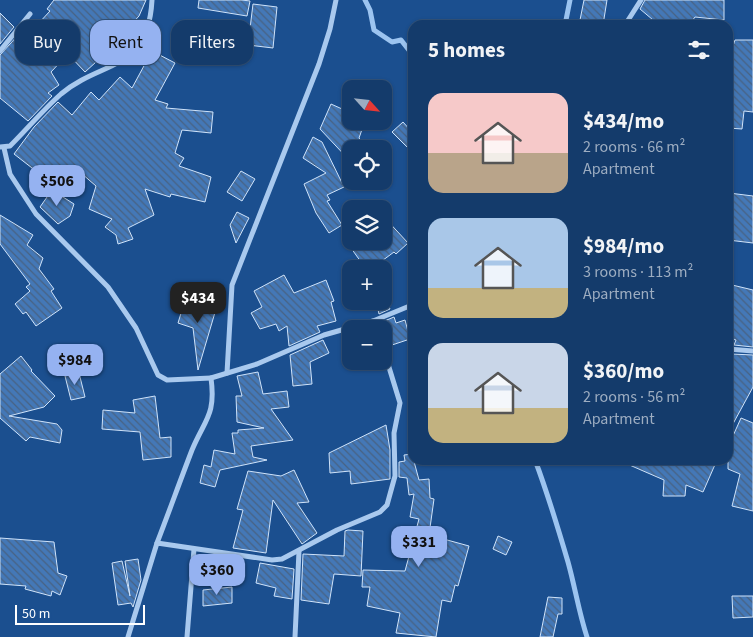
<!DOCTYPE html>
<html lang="en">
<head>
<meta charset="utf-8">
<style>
	body { margin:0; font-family:"Source Sans 3",sans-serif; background:#214673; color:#f1f3f6; height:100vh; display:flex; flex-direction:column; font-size:19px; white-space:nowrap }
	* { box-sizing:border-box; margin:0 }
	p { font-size:16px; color:#9dadc1 }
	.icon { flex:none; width:28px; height:28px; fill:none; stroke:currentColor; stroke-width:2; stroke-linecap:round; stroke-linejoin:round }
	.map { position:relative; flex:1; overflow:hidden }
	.drawer { position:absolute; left:408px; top:20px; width:325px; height:445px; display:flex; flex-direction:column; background:#143b6b; border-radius:15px; box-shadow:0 1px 4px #0004,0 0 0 1px #33557e }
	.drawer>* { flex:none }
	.banner { position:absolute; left:15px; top:20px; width:318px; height:45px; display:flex; gap:10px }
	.needle { width:32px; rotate:117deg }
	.controls { position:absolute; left:342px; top:80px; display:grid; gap:10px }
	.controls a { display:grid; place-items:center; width:50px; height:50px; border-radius:10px; background:#143b6b; box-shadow:0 1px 4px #0004,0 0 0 1px #33557e; font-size:25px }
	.scale { position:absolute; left:15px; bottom:12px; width:130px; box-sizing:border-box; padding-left:5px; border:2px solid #fff; border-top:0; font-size:14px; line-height:18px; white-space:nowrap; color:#fff; -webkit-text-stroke:4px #1b4f8f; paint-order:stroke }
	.price { position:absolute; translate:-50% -42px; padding:0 11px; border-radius:10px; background:#95b2f1; color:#111; font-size:16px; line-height:32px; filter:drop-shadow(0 1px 2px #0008) }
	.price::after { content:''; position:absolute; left:50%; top:30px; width:15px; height:11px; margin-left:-8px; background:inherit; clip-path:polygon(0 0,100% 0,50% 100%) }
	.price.selected { background:#222; color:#fff }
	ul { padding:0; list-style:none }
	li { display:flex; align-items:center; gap:15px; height:125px; padding:0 20px }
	li span { display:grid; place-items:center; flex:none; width:140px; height:100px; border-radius:15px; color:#555 }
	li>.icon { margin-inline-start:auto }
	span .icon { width:60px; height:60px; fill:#fffc; stroke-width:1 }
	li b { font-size:21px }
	h2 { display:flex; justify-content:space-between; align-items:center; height:60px; padding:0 20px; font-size:21px }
	.pill { padding:0 18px; border-radius:15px; background:#143b6b; box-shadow:0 1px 4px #0004,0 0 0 1px #33557e; font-size:18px; line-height:45px }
	.pill.selected { background:#95b2f1; color:#111 }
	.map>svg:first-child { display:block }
</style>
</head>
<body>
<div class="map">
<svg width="753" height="637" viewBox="0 0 753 637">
	<defs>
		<pattern id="building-back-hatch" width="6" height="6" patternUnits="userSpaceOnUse" patternTransform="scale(1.25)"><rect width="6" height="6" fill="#4478b7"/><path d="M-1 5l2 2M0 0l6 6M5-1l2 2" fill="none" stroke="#486282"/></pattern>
	</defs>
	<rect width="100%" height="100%" fill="#1b4f8f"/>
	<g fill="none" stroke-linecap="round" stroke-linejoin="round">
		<g stroke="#9cc4f0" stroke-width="5">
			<path d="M365 0 370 10 374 30 392 42 401 40 412 54"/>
			<path d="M565 25 570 0"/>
			<path d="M535 460C548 494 558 528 568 562 575 587 579 613 587 637"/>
		</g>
	</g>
	<g fill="url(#building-back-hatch)" stroke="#cfe3fa">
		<path d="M54 0H146L139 16 129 27 126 24 96 62 85 72 68 54 51 72 59 85 48 93 52 96 28 121 0 98V55L20 33 25 38 50 11 47 9Z"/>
		<path d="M199 0H242L250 1 247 16 198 8Z"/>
		<path d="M584 0H607L603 25H579Z"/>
		<path d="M645 0H724V20L695 17 689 25H659L640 9Z"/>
		<path d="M253 4 277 7 273 48 248 45Z"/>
		<path d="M0 13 14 27 0 44Z"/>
		<path d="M186 21 208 31 207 34 231 47 222 64 175 41Z"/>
		<path d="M735 40H753V112L744 111 742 129 728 128V61Z"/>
		<path d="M152 51 175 63 155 100 168 104 166 108 213 112 211 133 182 130 175 153 184 158 179 166 211 177 205 202 171 194 170 197 145 189 154 215 128 228 133 239 118 244 116 235 105 227 112 219 89 209 96 186 74 167 59 189 14 154 34 127 58 102 72 115 91 92 99 100 120 77 132 88Z"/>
		<path d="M331 104 351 113V121H365L359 138 369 149H351V162L320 129Z"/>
		<path d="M403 122 412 132V152L392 132Z"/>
		<path d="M313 137 322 142 344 187 327 195 330 200 327 201 342 225 329 233 316 213 304 184 326 173 303 158Z"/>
		<path d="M241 171 255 179 242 201 227 192Z"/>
		<path d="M52 190 74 204 70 216 58 224 40 207Z"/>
		<path d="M729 193 753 196V243L728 240 732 206H728Z"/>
		<path d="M237 212 249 218 236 243 230 225Z"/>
		<path d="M0 215 33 235 27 245 43 258 39 269 54 289 51 291 62 308 36 326 26 312 23 314 15 304 30 291 26 287 30 284 0 244Z"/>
		<path d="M384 217 408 243 396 254 394 252 371 269H366L346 241H384Z"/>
		<path d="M284 275 294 293 326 280 334 301 331 302 336 321 317 326 320 332 289 346 287 326 279 331 276 324 260 329 251 313 262 307 254 291Z"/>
		<path d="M728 284 753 290V347L734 345 736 340 728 338Z"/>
		<path d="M384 296 390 309 379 314 376 301H384Z"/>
		<path d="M185 300 216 309 198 370 193 328 178 323Z"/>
		<path d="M394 317 396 323 405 320 410 339 389 346 382 322Z"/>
		<path d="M323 340 329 353 310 362 312 384 293 386 290 355Z"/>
		<path d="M731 354 753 355V387L728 433V361Z"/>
		<path d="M21 356 32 370 31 371 55 396 44 407 9 416 57 424 62 430 60 443 30 437 26 441 0 418V374Z"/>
		<path d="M258 372 263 394 287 391 289 407 271 409 293 440 251 446 253 457 267 460 220 470 215 487 200 483 204 465 211 467 214 450 235 454 232 433H238V430L264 428 237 422 236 396H242L237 376Z"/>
		<path d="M79 373 85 397 71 400 65 376Z"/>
		<path d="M155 396 160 438 171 437V457L143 460 140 432 102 429 103 410 135 413 133 400Z"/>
		<path d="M741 418 753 423V511L732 506 740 474 728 469V447Z"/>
		<path d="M386 425 390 450V479L351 484 350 471 330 473 329 453Z"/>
		<path d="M412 454 419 480 429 479 430 498 434 499 429 535 469 546 458 586 455 585 451 602 442 600 436 637 396 633 400 613 367 606 370 587H362L363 570 405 571 419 519 410 517 414 494 409 495 407 478 399 477V462L405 461 404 455Z"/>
		<path d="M618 460H717L703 492 686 485 685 496H663L664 480Z"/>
		<path d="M294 470 309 502 297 503 317 533 302 544 273 500 266 553 233 548 243 510 237 509 248 471 281 476Z"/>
		<path d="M348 530 363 531 361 576 334 574 329 604 301 600 303 554 344 556 345 531Z"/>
		<path d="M498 536 512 542 506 555 493 549Z"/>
		<path d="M0 538 54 542 58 573 67 576 60 595 52 591 51 596 25 589 26 586 0 584Z"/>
		<path d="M138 559 141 580 133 607 131 603 118 605 112 563 122 561 130 596 125 561Z"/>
		<path d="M260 563 294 569 292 599 274 596 276 588 256 583Z"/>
		<path d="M232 587V603L203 606V590Z"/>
		<path d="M732 596H753V617L733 618Z"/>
		<path d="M548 597 562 598V614H558L553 637H540Z"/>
	</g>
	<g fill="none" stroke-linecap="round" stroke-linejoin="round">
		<g stroke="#a9c9ee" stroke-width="5">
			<path d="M625 25 641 0"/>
			<path d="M0 51 30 14"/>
			<path d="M0 147 10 146C27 129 43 110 61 94 103 59 148 73 152 0"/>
			<path d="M4 148 10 174 36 214 108 287 136 328 158 375 167 380 211 378"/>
			<path d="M373 321 376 329"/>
			<path d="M728 349 753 351"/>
			<path d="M227 373 232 285 319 64 330 29 336 0"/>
			<path d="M157 543C169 512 180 481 192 450 205 419 216 415 211 378L257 364 324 335 373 321 412 305"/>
			<path d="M128 637 157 543 272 560 282 559 337 530 380 512 387 505 395 476 394 433 400 403 384 351"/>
			<path d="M187 637 194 549"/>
			<path d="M295 637 299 551"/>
		</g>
	</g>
</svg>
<div class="controls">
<a><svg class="needle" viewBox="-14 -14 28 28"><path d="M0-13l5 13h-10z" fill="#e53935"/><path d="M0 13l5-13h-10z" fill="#9dadc1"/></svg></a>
<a><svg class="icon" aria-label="locate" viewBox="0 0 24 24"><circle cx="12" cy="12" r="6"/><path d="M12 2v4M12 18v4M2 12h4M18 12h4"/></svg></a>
<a><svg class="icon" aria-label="layers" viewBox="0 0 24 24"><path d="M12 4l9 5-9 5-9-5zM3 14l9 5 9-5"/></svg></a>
<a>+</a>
<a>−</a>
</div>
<div class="scale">50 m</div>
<b class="price" style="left:57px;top:207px">$506</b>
<b class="price selected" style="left:198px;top:324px">$434</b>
<b class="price" style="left:75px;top:386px">$984</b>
<b class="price" style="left:419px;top:568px">$331</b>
<b class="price" style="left:217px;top:596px">$360</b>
<div class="banner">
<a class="pill">Buy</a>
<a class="pill selected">Rent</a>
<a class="pill">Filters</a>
</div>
<section class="drawer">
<h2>5 homes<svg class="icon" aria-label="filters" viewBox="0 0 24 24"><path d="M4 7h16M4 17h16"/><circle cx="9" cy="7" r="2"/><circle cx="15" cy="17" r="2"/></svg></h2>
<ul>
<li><span style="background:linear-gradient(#f6c9c9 60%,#b9a48a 0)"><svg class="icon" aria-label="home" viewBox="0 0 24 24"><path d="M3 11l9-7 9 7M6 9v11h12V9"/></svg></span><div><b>$434/mo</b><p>2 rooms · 66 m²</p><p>Apartment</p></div></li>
<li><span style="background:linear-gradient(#a9c7e8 70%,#c2b280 0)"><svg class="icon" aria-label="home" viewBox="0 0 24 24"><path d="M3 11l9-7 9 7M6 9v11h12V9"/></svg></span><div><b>$984/mo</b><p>3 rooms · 113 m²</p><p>Apartment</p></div></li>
<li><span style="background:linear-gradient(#c9d6e8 65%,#c2b280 0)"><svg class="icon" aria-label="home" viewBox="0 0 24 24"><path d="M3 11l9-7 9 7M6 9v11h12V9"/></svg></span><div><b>$360/mo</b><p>2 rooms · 56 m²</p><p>Apartment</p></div></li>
</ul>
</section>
</div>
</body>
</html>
